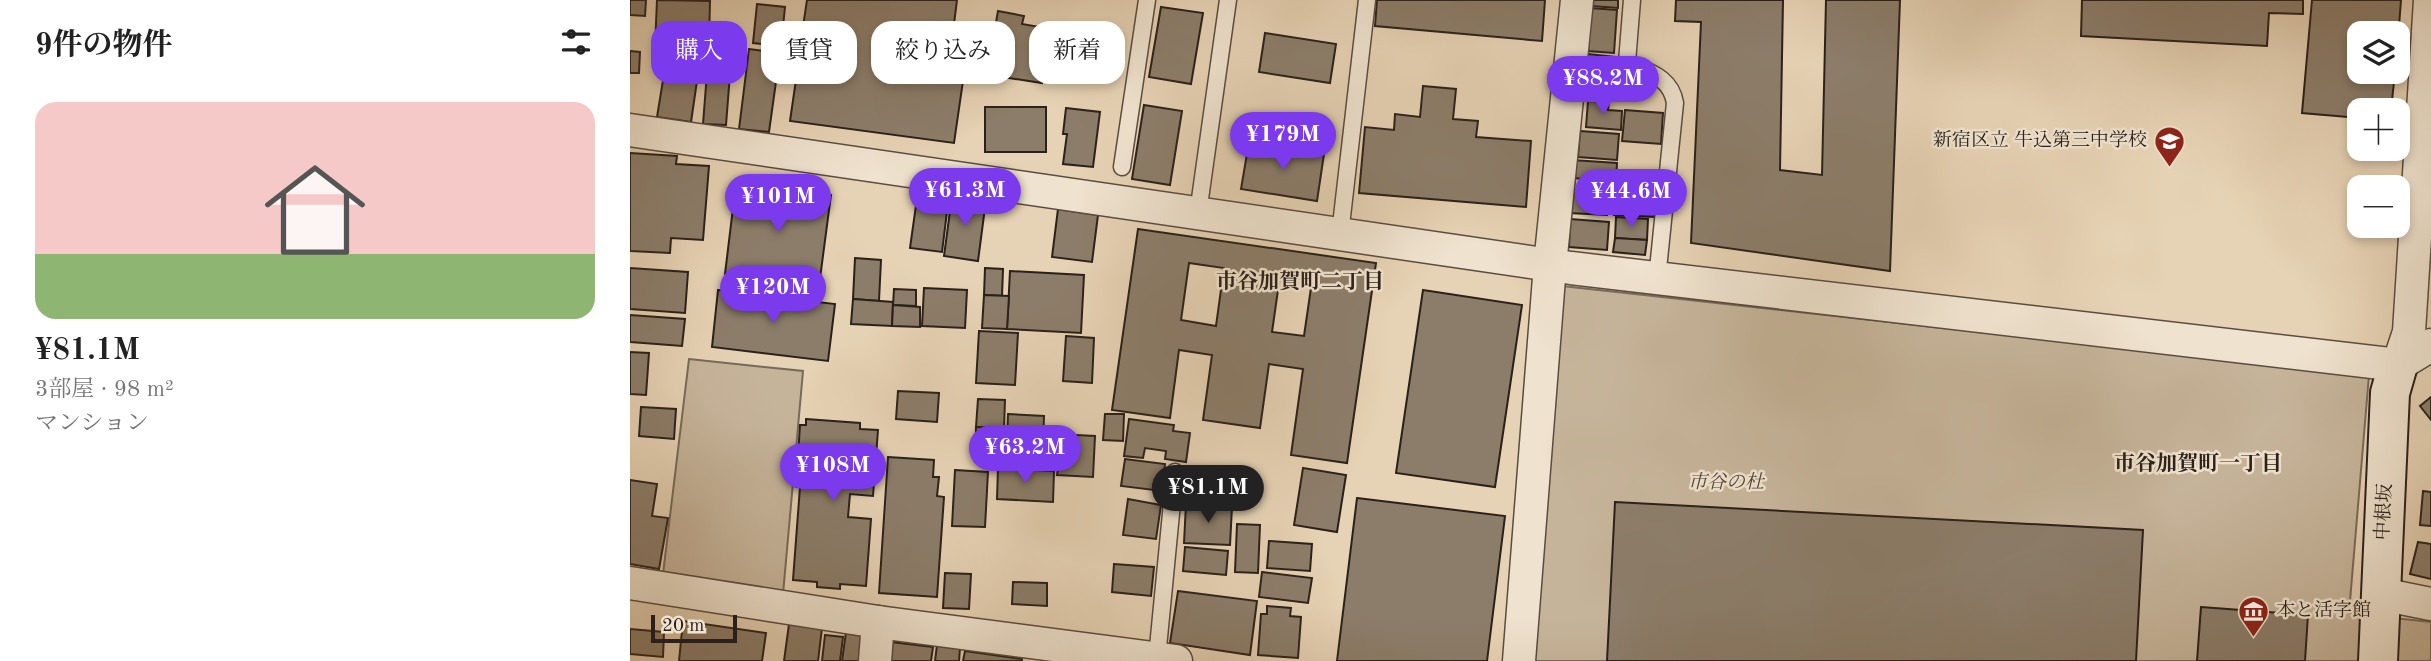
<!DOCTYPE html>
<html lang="ja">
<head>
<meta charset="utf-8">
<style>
	body { margin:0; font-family:"Old Standard TT","Noto Serif JP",serif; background:#f6f6f6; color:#222; height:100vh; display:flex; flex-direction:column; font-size:26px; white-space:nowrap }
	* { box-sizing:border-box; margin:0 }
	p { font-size:23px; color:#767676 }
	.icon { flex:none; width:38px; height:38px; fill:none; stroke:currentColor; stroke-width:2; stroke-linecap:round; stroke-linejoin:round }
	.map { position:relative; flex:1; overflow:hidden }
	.drawer { display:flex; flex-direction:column; background:#fff; width:630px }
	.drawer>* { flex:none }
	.top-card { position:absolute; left:21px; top:21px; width:665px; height:63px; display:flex; gap:14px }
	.controls { position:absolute; left:1717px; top:21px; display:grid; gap:14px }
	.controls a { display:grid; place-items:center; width:63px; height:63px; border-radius:14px; background:#fff; box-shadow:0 4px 10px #0003; font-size:35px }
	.scale { position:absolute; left:21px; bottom:18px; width:86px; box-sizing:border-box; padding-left:7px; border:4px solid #2b201a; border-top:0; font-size:19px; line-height:24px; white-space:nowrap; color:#2b201a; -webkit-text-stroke:5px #efe2ce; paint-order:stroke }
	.price { position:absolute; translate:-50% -60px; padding:0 16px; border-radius:24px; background:#7c3aed; color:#fff; font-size:23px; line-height:46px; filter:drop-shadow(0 2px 4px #0008) }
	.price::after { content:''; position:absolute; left:50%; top:42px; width:21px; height:16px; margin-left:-10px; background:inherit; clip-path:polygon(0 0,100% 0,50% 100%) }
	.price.on { background:#222; color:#fff }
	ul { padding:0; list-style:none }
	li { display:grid; align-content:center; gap:14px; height:371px; padding:0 35px }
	li span { display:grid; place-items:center; height:217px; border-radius:21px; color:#555 }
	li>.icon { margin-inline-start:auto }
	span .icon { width:126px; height:126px; fill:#fffc; stroke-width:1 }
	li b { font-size:30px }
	h2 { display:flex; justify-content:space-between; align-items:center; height:84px; padding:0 35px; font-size:30px }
	.pill { padding:0 24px; border-radius:21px; background:#fff; box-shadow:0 4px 10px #0003; font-size:24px; line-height:63px }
	.pill.on { background:#7c3aed; color:#fff }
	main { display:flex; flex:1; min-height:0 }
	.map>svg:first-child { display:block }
</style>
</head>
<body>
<main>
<section class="drawer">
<h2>9件の物件<svg class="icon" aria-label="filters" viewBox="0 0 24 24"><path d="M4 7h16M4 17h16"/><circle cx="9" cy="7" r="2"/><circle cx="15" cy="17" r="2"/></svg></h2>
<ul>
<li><span style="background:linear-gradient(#f6c9c9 70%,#8fb573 0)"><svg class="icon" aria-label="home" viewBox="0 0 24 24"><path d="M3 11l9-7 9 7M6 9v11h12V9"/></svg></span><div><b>¥81.1M</b><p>3部屋 · 98 m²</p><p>マンション</p></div></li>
</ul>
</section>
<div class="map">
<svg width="1801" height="661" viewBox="0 0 1801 661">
	<rect width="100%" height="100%" fill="#e6d2b4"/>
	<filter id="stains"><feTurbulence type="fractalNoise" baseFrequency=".00286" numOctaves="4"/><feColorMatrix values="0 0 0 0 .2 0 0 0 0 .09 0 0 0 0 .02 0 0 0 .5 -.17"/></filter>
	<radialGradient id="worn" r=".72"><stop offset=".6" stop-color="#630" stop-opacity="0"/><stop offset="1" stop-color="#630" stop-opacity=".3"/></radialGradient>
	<g fill="#c6b49a" stroke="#786a5a" stroke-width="2">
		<path d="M932 286 1739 375 1719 613 1801 622V661H904Z"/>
		<path d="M59 359 173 371 153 594 33 574Z"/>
	</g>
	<g fill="#8c7d6a" stroke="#2b201a" stroke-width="2" fill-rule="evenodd">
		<path d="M0 0H16L15 16 0 15Z"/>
		<path d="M27 0 80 1 79 43 43 42V48L25 47Z"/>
		<path d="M177 0H327L318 72 334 74 324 143 160 121 170 52 182 53 183 42 171 40Z"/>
		<path d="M747 0H915L912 41 745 26Z"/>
		<path d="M962 0H988V8L961 6Z"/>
		<path d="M1046 0H1153L1150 170 1192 175 1196 0H1270L1260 271 1061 243 1071 22 1045 21Z"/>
		<path d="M1452 0H1673V14L1639 13 1637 46 1451 36Z"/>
		<path d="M1682 0H1771L1768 39V33H1729V72H1765L1761 110H1729V118L1672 113Z"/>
		<path d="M127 4 155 7 151 46 123 43Z"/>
		<path d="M531 7 573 13 561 84 519 77Z"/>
		<path d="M960 8 987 10 984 53 957 51Z"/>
		<path d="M368 11 394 16 392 24 421 29 412 83 372 77 374 64 359 62Z"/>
		<path d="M635 33 706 44 700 83 629 72Z"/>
		<path d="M119 49 150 53 139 132 109 129Z"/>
		<path d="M0 51 10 52 9 73H0Z"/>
		<path d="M958 54 985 57 981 97 954 95Z"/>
		<path d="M78 60 101 61 96 125 73 124Z"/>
		<path d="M35 68 68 74 61 122 27 117Z"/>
		<path d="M793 86 826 89 823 119 848 121 846 137 901 141 896 207 729 193 735 127 764 130 765 114 790 117Z"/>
		<path d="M958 101 979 102 978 110 992 111 991 130 956 127Z"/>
		<path d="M514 105 552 111 540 185 502 179Z"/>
		<rect x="355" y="107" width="61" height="45"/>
		<path d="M436 108 470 112 463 167 433 164 437 134H433Z"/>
		<path d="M995 110 1033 113 1031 144 992 141Z"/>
		<path d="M950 131 989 134 987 160 948 157Z"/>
		<path d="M619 142 694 154 687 201 611 189Z"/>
		<path d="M0 153 47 156 46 164 79 166 73 240 41 238 40 253 0 251Z"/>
		<path d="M942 160 987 163 986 181 974 180 973 187 958 186V179L940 178Z"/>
		<path d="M987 182 1028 185 1027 204 1002 202 1001 216 984 215Z"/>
		<path d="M106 183 201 195 189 286 95 274Z"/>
		<path d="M941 189 979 192 977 215 939 213Z"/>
		<path d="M288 191 319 195 312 252 280 248Z"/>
		<path d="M322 196 356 200 348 261 314 256Z"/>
		<path d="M1002 202 1027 204 1026 217 1001 216Z"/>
		<path d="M428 209 468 215 462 262 422 257Z"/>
		<path d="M986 217 1018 219 1017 240 985 238Z"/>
		<path d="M940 219 979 222 977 250 939 247Z"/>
		<path d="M508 229 746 263 717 463 661 455 673 369 639 364 630 428 573 420 582 355 549 350 540 418 482 410ZM559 263 594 268 586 326 551 320ZM650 276 682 281 674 336 642 332Z"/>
		<path d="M985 238 1017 240 1015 255 983 252Z"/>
		<path d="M225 258 251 260 249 301 223 299Z"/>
		<path d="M0 268 58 272 55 313 0 309Z"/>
		<path d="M355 268 373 269 372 296 354 295Z"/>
		<path d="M380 271 454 275 451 333 377 329Z"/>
		<path d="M294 288 337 290 335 328 292 326Z"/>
		<path d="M264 289 286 290V306L263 305Z"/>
		<path d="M88 290 205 304 198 361 82 347Z"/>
		<path d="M793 290 892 305 865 487 766 473Z"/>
		<path d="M354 295 379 296 377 329 352 328Z"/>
		<path d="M223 299 263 302 262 326 221 324Z"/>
		<path d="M263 305 290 307V327L262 326Z"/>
		<path d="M0 315 55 319 52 346 0 342Z"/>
		<path d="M349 331 388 333 385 385 346 383Z"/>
		<path d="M436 336 464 338 462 383 433 381Z"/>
		<path d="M0 352 19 353 16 395 0 394Z"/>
		<path d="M268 391 309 393 307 422 266 419Z"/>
		<path d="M1801 397V420L1790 406Z"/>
		<path d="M348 399 375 400 374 428 346 427Z"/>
		<path d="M11 407 46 409 44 439 9 436Z"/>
		<path d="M378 414 414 416 413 446 377 444Z"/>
		<path d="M475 414H494L493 441 473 440Z"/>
		<path d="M176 419 230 423V429L248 430 243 496 220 494 218 517 241 519 236 586 210 584V589L187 587V582L163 580 170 487H166L170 425H176Z"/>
		<path d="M499 419 544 425 543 431 560 433 556 462 535 459 536 451 515 448 513 458 494 456Z"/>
		<path d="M346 427 374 428 372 464 345 462Z"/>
		<path d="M446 435 465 436 463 477 427 475 428 469 419 468 421 442 445 444Z"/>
		<path d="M258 457 304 460 303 477H309L307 496 314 497 307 597 249 593Z"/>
		<path d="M495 459 535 464 532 491 491 486Z"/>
		<path d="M368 468 424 471 423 502 367 499Z"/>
		<path d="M673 468 716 475 707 532 664 525Z"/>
		<path d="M325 470 358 472 355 527 322 526Z"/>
		<path d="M0 480 27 484 22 516 38 518 29 569 0 564Z"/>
		<path d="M1793 491 1801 492V526L1790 525Z"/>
		<path d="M727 498 875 516 857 661H707Z"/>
		<path d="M498 499 531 505 526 539 493 535Z"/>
		<path d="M985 502 1513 530 1506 661H977Z"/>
		<path d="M556 504 602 507 600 545 554 543Z"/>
		<path d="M607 524 630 525 628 573 605 572Z"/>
		<path d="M639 541 682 544 680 571 637 568Z"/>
		<path d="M1788 542 1801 544V579L1780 574Z"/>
		<path d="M555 547 598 551 596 575 553 571Z"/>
		<path d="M484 564 524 567 521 596 482 592Z"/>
		<path d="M632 572 682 578 678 603 629 597Z"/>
		<path d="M315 573 341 574 339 609 313 608Z"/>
		<path d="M383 582 417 583V606L382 604Z"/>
		<path d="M548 591 627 601 620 655 540 643Z"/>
		<path d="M637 606 661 608 660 616 671 617 668 658 628 655 631 614H637Z"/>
		<path d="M1571 607 1678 615 1675 661H1567Z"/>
		<path d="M53 621 136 633 132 661H49Z"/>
		<path d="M159 624 192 628 188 661H154Z"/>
		<path d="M0 629 34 632 33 657 0 654Z"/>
		<path d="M216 632 240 634 236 661H212Z"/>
		<path d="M195 635 213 637 210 661H192Z"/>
		<path d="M261 642 303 647 301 661H258Z"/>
		<path d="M307 645 330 648 329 661H305Z"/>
		<path d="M335 651 392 659V661H333Z"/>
	</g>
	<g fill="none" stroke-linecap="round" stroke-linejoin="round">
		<defs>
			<g id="lane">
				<path d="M1002 0 997 62C1018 72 1041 77 1045 103L1027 279"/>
				<path d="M492 167 517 0"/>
				<path d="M568 213 598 0"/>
				<path d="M710 234 737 0"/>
				<path d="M527 658 545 472"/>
			</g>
			<g id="street">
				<path d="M0 130 941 268 1768 365 1801 345"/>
				<path d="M1768 365 1779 332 1800 0"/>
				<path d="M0 583 248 622 546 661"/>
				<path d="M1751 594 1801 604"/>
				<path d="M245 661 248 622"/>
				<path d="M889 661 920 265 947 0"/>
			</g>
			<path id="secondary" d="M1748 661 1760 393 1768 365"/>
		</defs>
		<use href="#lane" stroke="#5a4c40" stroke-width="19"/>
		<use href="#street" stroke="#5a4c40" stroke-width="35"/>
		<use href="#secondary" stroke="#2b201a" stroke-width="42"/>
		<use href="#lane" stroke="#efe2ce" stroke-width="16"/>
		<use href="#street" stroke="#efe2ce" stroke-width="32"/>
		<use href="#secondary" stroke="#efe2ce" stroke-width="38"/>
	</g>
	<defs>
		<symbol id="school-pin" viewBox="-11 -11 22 30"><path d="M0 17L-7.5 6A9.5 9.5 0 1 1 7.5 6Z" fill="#8f2418" stroke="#efe2ce"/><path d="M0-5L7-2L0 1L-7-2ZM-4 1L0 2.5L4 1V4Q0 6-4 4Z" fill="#fff"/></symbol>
		<symbol id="museum-pin" viewBox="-11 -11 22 30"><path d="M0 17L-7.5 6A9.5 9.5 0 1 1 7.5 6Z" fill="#8f2418" stroke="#efe2ce"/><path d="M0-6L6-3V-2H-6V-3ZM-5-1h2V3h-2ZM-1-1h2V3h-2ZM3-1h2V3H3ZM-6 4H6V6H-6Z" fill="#fff"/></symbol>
	</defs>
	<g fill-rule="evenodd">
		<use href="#school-pin" x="1522" y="124" width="35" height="47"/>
		<use href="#museum-pin" x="1606" y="594" width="35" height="47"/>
	</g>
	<g text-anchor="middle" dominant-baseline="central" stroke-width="5" stroke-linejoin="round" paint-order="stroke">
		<g font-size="19" fill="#2b201a" stroke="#efe2ce" text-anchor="end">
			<text x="1517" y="141">新宿区立 牛込第三中学校</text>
			<text x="1646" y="611" text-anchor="start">本と活字館</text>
		</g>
		<g font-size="19" font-style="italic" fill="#52453a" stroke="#efe2ce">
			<text x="1096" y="483">市谷の杜</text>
		</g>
		<g font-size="19" fill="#2b201a" stroke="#efe2ce">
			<text transform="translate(1755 512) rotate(-87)">中根坂</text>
		</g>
		<g font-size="21" font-weight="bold" fill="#2b201a" stroke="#efe2ce">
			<text x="670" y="282">市谷加賀町二丁目</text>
			<text x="1568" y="464">市谷加賀町一丁目</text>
		</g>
	</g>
	<rect width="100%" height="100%" filter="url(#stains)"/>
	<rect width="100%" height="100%" fill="url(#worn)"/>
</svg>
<div class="controls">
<a><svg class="icon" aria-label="layers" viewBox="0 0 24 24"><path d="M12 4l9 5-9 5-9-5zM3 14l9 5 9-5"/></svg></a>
<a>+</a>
<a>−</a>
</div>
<div class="scale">20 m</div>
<b class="price" style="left:973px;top:116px">¥88.2M</b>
<b class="price" style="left:653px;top:172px">¥179M</b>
<b class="price" style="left:335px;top:228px">¥61.3M</b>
<b class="price" style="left:1001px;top:229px">¥44.6M</b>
<b class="price" style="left:148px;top:234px">¥101M</b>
<b class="price" style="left:143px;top:325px">¥120M</b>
<b class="price" style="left:395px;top:485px">¥63.2M</b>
<b class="price" style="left:203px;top:503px">¥108M</b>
<b class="price on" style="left:578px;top:525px">¥81.1M</b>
<div class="top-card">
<a class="pill on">購入</a>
<a class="pill">賃貸</a>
<a class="pill">絞り込み</a>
<a class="pill">新着</a>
</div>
</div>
</main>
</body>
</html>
